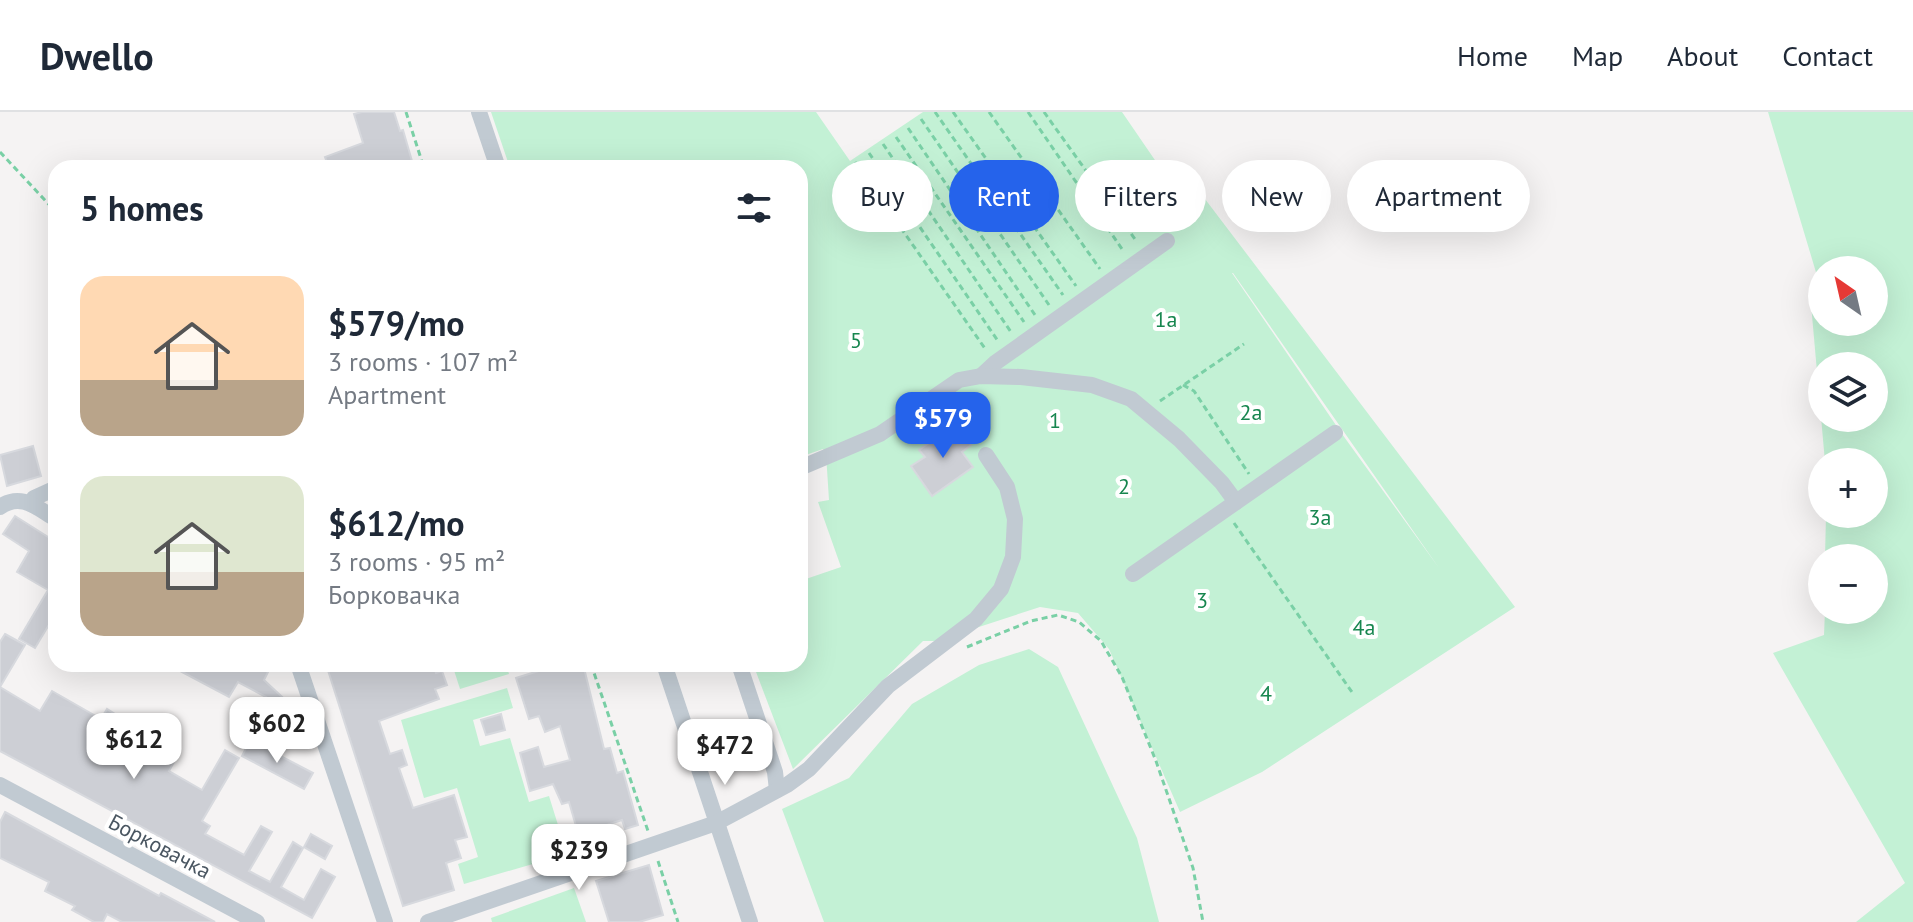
<!DOCTYPE html>
<html lang="en">
<head>
<meta charset="utf-8">
<style>
	body { margin:0; font-family:"PT Sans",sans-serif; background:#f6f6f7; color:#1f2937; height:100vh; display:flex; flex-direction:column; font-size:30px; white-space:nowrap }
	* { box-sizing:border-box; margin:0 }
	p { font-size:26px; color:#747a83 }
	.icon { flex:none; width:44px; height:44px; fill:none; stroke:currentColor; stroke-width:2; stroke-linecap:round; stroke-linejoin:round }
	.map { position:relative; flex:1; overflow:hidden }
	.details { position:absolute; left:48px; top:48px; width:760px; height:512px; display:flex; flex-direction:column; background:#fff; border-radius:24px; box-shadow:0 8px 32px #0002 }
	.details>* { flex:none }
	.top-card { position:absolute; left:832px; top:48px; width:760px; height:72px; display:flex; gap:16px }
	.needle { width:52px; rotate:326deg }
	.fabs { position:absolute; left:1808px; top:144px; display:grid; gap:16px }
	.fabs a { display:grid; place-items:center; width:80px; height:80px; border-radius:50%; background:#fff; box-shadow:0 8px 32px #0002; font-size:40px }
	.price { position:absolute; translate:-50% -68px; padding:0 18px; border-radius:16px; background:#fff; color:#222; font-size:26px; line-height:52px; filter:drop-shadow(0 2px 4px #0008) }
	.price::after { content:''; position:absolute; left:50%; top:48px; width:24px; height:18px; margin-left:-12px; background:inherit; clip-path:polygon(0 0,100% 0,50% 100%) }
	.price.current { background:#2563eb; color:#fff }
	ul { padding:0; list-style:none }
	li { display:flex; align-items:center; gap:24px; height:200px; padding:0 32px }
	li span { display:grid; place-items:center; flex:none; width:224px; height:160px; border-radius:24px; color:#555 }
	li>.icon { margin-inline-start:auto }
	span .icon { width:96px; height:96px; fill:#fffc; stroke-width:1 }
	li b { font-size:34px }
	h2 { display:flex; justify-content:space-between; align-items:center; height:96px; padding:0 32px; font-size:34px }
	.pill { padding:0 28px; border-radius:36px; background:#fff; box-shadow:0 8px 32px #0002; font-size:28px; line-height:72px }
	.pill.current { background:#2563eb; color:#fff }
	header { display:flex; align-items:center; gap:48px; box-sizing:border-box; height:112px; padding:0 40px; background:#fff; border-bottom:2px solid #e0e1e3 }
	header strong { font-size:38px }
	nav { display:flex; gap:44px; margin-inline-start:auto; font-size:28px }
	.map>svg:first-child { display:block }
</style>
</head>
<body>
<header>
<strong>Dwello</strong>
<nav><a>Home</a><a>Map</a><a>About</a><a>Contact</a></nav>
</header>
<div class="map">
<svg width="1913" height="810" viewBox="0 0 1913 810">
	<rect width="100%" height="100%" fill="#f5f3f3"/>
	<g fill="#c3f1d5" fill-rule="evenodd">
		<path d="M491 0H816L850 49 923 0H1122L1172 73 1186 62 1515 495 1262 660 1180 700 1109 537 1078 501 1040 495 936 529H923L793 657 753 552H800V469L841 455 818 390 829 388 826 342 823 337 800 345V56H510ZM1232 161H1233L1439 456 1342 322Z"/>
		<path d="M1768 0H1913V810H1856L1905 771 1773 541 1824 523 1825 498H1874V446H1825L1826 402H1874V350H1825L1811 192 1821 177ZM1822 158H1874V210H1822ZM1822 254H1874V306H1822Z"/>
		<path d="M1029 537 1058 555 1137 726 1159 810H824L782 697 849 666 912 592 979 553Z"/>
		<path d="M452 552H506L509 562 460 577Z"/>
		<path d="M507 576 513 596 473 608 480 634 510 626 529 690 549 684 567 742 464 772 458 752 478 745 457 676 424 686 401 608Z"/>
		<path d="M574 776 586 810H492L491 806Z"/>
	</g>
	<g fill="#cdcfd5" stroke="#d7d9de" stroke-width="2">
		<path d="M362 0H394L400 19 403 18 414 56H329L325 45 363 31 354 2Z"/>
		<path d="M956 312 971 333 962 340 973 355 932 384 911 354 925 345 919 338Z"/>
		<path d="M33 334 41 364 7 374 0 343Z"/>
		<path d="M15 404 56 430V501L35 536 19 527 48 478 17 460 29 439 3 422Z"/>
		<path d="M5 522 25 533 0 575 40 599 52 579 101 607 107 597 129 611 132 607 152 619 144 632 174 650 169 659 202 678 225 638 239 646 202 709 210 714 205 722 244 743 261 714 272 720 249 759 270 770 293 730 303 736 281 775 304 788 321 757 335 765 312 806 0 639V530Z"/>
		<path d="M167 552H272L264 568 294 596 291 599 280 593 273 601 261 590 266 585 238 570 229 585Z"/>
		<path d="M326 552H433L436 561 442 559 447 573 435 577 439 587 379 609 390 642 402 638 407 653 399 656 413 696 454 683 467 725 455 728 461 746 446 751 454 778 403 794Z"/>
		<path d="M561 552H583L604 637 610 636 617 661 623 659 638 713 625 717 622 708 585 720 589 731 576 736 570 716 576 714 569 690 562 692 553 672 530 679 520 641 538 635 544 655 570 648 560 614 545 620 539 604 529 607 516 566Z"/>
		<path d="M501 602 505 618 486 623 481 608Z"/>
		<path d="M250 628 313 661 304 677 242 644Z"/>
		<path d="M5 700 159 784 161 781 215 810H122L107 802 103 810H94L72 798 75 794 45 779 49 770 0 746V710Z"/>
		<path d="M311 722 332 734 325 747 304 735Z"/>
		<path d="M649 753 663 803 639 810H609L596 769Z"/>
	</g>
	<g fill="none" stroke-linecap="round" stroke-linejoin="round">
		<g stroke="#7ad0a6" stroke-width="3" stroke-dasharray="6 4" stroke-linecap="butt">
			<path d="M406 0 424 56"/>
			<path d="M935 0 1063 183"/>
			<path d="M953 0 1076 174"/>
			<path d="M989 0 1100 157"/>
			<path d="M1028 0 1124 140"/>
			<path d="M1044 0 1137 130"/>
			<path d="M921 7 1049 193"/>
			<path d="M908 16 1035 203"/>
			<path d="M896 25 1024 210"/>
			<path d="M883 32 1011 220"/>
			<path d="M0 40 56 100"/>
			<path d="M869 41 998 229"/>
			<path d="M855 50 986 238"/>
			<path d="M1183 273 1194 279 1249 362"/>
			<path d="M1160 289 1244 232"/>
			<path d="M1234 411 1354 583"/>
			<path d="M967 535 1031 509 1058 503 1079 510 1101 529 1122 565 1156 649 1193 756 1203 810"/>
			<path d="M591 552 648 719"/>
			<path d="M658 749 678 810"/>
		</g>
		<g stroke="#c1cad2" stroke-width="16">
			<path d="M479 0 498 56"/>
			<path d="M981 264 995 251 1167 129"/>
			<path d="M800 356 880 322 959 268 981 264 1021 265 1092 273 1131 287 1179 327 1222 371 1236 390"/>
			<path d="M34 393V386L56 376"/>
			<path d="M0 395C21 380 37 396 56 407"/>
			<path d="M1133 462 1335 321"/>
			<path d="M298 552 385 810"/>
			<path d="M664 552 750 810"/>
			<path d="M739 552 775 660 777 678"/>
			<path d="M0 673 257 810"/>
			<path d="M428 810 716 711 787 673 809 657 888 574 976 507 1001 477 1013 445 1015 407 1007 375 986 343"/>
		</g>
	</g>
	<g text-anchor="middle" dominant-baseline="central" stroke-width="8" stroke-linejoin="round" paint-order="stroke">
		<g font-size="22" fill="#17864f" stroke="#fff">
			<text x="1166" y="207">1a</text>
			<text x="856" y="228">5</text>
			<text x="1251" y="300">2a</text>
			<text x="1055" y="308">1</text>
			<text x="1124" y="374">2</text>
			<text x="1320" y="405">3a</text>
			<text x="1202" y="488">3</text>
			<text x="1364" y="515">4a</text>
			<text x="1266" y="581">4</text>
		</g>
		<g font-size="22" fill="#4a5661" stroke="#fff">
			<text transform="translate(160 734) rotate(28)">Борковачка</text>
		</g>
	</g>
</svg>
<div class="fabs">
<a><svg class="needle" viewBox="-14 -14 28 28"><path d="M0-13l5 13h-10z" fill="#e53935"/><path d="M0 13l5-13h-10z" fill="#747a83"/></svg></a>
<a><svg class="icon" aria-label="layers" viewBox="0 0 24 24"><path d="M12 4l9 5-9 5-9-5zM3 14l9 5 9-5"/></svg></a>
<a>+</a>
<a>−</a>
</div>
<b class="price current" style="left:943px;top:348px">$579</b>
<b class="price" style="left:277px;top:653px">$602</b>
<b class="price" style="left:134px;top:669px">$612</b>
<b class="price" style="left:725px;top:675px">$472</b>
<b class="price" style="left:579px;top:780px">$239</b>
<div class="top-card">
<a class="pill">Buy</a>
<a class="pill current">Rent</a>
<a class="pill">Filters</a>
<a class="pill">New</a>
<a class="pill">Apartment</a>
</div>
<section class="details">
<h2>5 homes<svg class="icon" aria-label="filters" viewBox="0 0 24 24"><path d="M4 7h16M4 17h16"/><circle cx="9" cy="7" r="2"/><circle cx="15" cy="17" r="2"/></svg></h2>
<ul>
<li><span style="background:linear-gradient(#ffd9b3 65%,#b9a48a 0)"><svg class="icon" aria-label="home" viewBox="0 0 24 24"><path d="M3 11l9-7 9 7M6 9v11h12V9"/></svg></span><div><b>$579/mo</b><p>3 rooms · 107 m²</p><p>Apartment</p></div></li>
<li><span style="background:linear-gradient(#dfe7d0 60%,#b9a48a 0)"><svg class="icon" aria-label="home" viewBox="0 0 24 24"><path d="M3 11l9-7 9 7M6 9v11h12V9"/></svg></span><div><b>$612/mo</b><p>3 rooms · 95 m²</p><p>Борковачка</p></div></li>
</ul>
</section>
</div>
</body>
</html>
